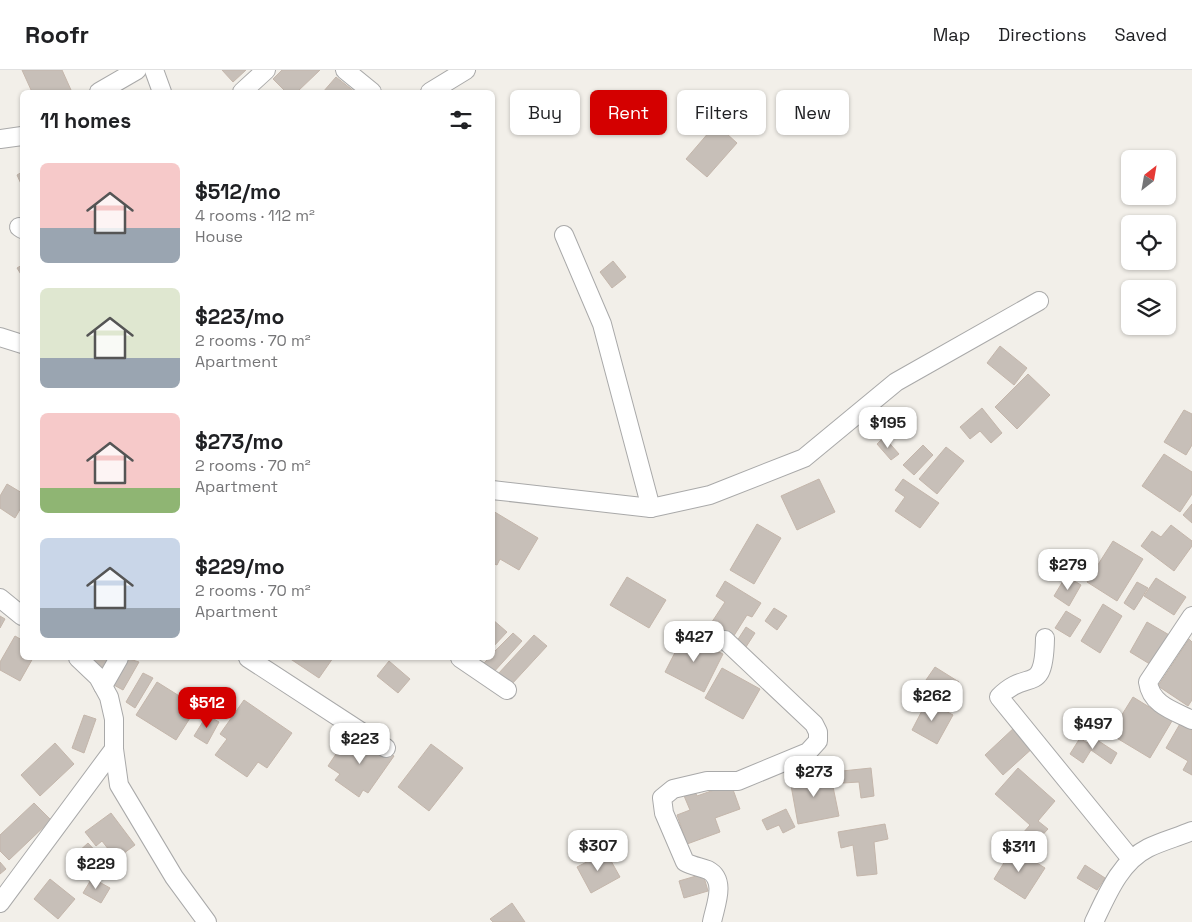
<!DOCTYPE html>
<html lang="en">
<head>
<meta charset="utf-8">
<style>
	body { margin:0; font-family:"Space Grotesk",sans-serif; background:#f2f2f2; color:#202124; height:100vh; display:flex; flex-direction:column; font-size:19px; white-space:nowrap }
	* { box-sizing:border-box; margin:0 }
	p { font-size:16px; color:#757577 }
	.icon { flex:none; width:28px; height:28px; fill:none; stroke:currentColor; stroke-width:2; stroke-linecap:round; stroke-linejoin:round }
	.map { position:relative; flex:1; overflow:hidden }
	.side { position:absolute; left:20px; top:20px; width:475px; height:570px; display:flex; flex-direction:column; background:#fff; border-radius:8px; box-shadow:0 1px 4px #0004 }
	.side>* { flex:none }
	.guide { position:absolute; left:510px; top:20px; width:475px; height:45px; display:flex; gap:10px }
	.needle { width:32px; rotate:31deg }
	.fabs { position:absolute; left:1121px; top:80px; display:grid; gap:10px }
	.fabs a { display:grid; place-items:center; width:55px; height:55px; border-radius:8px; background:#fff; box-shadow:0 1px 4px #0004; font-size:25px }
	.price { position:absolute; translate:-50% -42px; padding:0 11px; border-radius:10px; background:#fff; color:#222; font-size:16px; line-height:32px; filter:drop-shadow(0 1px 2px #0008) }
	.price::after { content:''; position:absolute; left:50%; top:30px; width:15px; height:11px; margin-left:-8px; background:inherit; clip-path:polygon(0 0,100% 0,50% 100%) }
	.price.selected { background:#d40000; color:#fff }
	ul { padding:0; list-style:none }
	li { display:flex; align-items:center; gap:15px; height:125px; padding:0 20px }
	li span { display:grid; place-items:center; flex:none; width:140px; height:100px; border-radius:8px; color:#555 }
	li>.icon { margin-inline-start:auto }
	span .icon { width:60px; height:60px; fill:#fffc; stroke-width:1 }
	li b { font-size:21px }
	h2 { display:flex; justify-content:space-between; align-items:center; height:60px; padding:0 20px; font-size:21px }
	.pill { padding:0 18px; border-radius:8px; background:#fff; box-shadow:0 1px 4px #0004; font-size:18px; line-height:45px }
	.pill.selected { background:#d40000; color:#fff }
	header { display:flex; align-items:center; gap:30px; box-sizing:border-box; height:70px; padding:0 25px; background:#fff; border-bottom:1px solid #e0e0e0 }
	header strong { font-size:24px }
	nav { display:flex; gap:28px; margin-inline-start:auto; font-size:18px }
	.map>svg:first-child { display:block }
</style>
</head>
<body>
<header>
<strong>Roofr</strong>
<nav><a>Map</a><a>Directions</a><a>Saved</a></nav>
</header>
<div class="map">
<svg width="1192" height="852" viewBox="0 0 1192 852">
	<rect width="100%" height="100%" fill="#f2efe9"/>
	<g fill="#c7bfb8" stroke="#c4b6ab">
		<path d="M22 0H62L71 20 66 22H32Z"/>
		<path d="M222 0H246L233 12Z"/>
		<path d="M282 0H320L297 22H286L273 9Z"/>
		<path d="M336 7 355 22H323Z"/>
		<path d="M716 54 737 73 707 107 686 89Z"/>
		<path d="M22 102V116L17 105Z"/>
		<path d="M613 191 626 207 612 218 600 202Z"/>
		<path d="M22 195V206L17 198Z"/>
		<path d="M1000 276 1027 298 1014 315 987 293Z"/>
		<path d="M1028 304 1050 325 1017 359 995 337Z"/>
		<path d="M982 338 1002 363 991 373 980 361 970 369 960 357Z"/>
		<path d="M1184 340 1192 344V375L1186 385 1164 372Z"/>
		<path d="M884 367 899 384 891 390 877 374Z"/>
		<path d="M923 375 933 385 914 405 903 395Z"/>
		<path d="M946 377 964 391 937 424 919 409Z"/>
		<path d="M1164 384 1192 402V424L1180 442 1142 416Z"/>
		<path d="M819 409 835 442 797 460 781 426Z"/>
		<path d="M903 409 939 433 920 458 895 441 905 427 895 420Z"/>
		<path d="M7 414 22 423V436L15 448 0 438V426Z"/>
		<path d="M1192 434V453L1183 445Z"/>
		<path d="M493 441 538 468 519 500 500 489 497 495 492 493Z"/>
		<path d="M757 454 781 468 754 514 730 500Z"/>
		<path d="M1171 455 1192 471V476L1174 501 1141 476 1152 461 1161 467Z"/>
		<path d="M1113 471 1143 489 1117 531 1087 512Z"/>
		<path d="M1066 506 1081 515 1069 536 1054 526Z"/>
		<path d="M627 507 666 530 649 558 610 535Z"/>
		<path d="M1156 508 1186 527 1174 545 1144 526Z"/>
		<path d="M725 511 761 533 752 547 747 545 730 572 708 558 725 532 716 526Z"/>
		<path d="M1137 512 1148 518 1134 540 1124 533Z"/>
		<path d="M1103 534 1122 546 1100 583 1081 571Z"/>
		<path d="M774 538 787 546 777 560 765 551Z"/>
		<path d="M1066 541 1081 550 1070 567 1055 558Z"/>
		<path d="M0 546 5 549 0 558Z"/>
		<path d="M492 549 507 562 492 578Z"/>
		<path d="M1147 552 1171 566 1153 596 1130 582Z"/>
		<path d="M746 557 755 563 744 580 735 574Z"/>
		<path d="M513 563 522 571 492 604 482 595 489 588H492V584Z"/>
		<path d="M534 565 547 576 511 615 498 604Z"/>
		<path d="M684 565 723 584 704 622 665 602Z"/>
		<path d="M15 566 22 570V588H33L20 611 0 600V592Z"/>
		<path d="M1189 569 1192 572V630L1188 636 1158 616Z"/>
		<path d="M95 588H111L107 603 91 594Z"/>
		<path d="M126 588 139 592 123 620 112 614Z"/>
		<path d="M289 588H333L319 608Z"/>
		<path d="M389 591 410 609 398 623 377 606Z"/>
		<path d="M935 597 959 612 950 626 926 610Z"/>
		<path d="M722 598 760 619 743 649 705 628Z"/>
		<path d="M143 603 153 608 135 638 126 632Z"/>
		<path d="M157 612 197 637 176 670 136 645Z"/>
		<path d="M1133 627 1172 651 1150 688 1110 664Z"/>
		<path d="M244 630 292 663 267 698 258 692 247 707 215 685 227 669 220 664Z"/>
		<path d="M927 631 953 645 937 674 912 660Z"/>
		<path d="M84 645 96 649 84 683 72 678Z"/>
		<path d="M207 645 219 652 207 674 194 666Z"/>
		<path d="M1181 652 1192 659V705L1183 700 1188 691 1166 678Z"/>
		<path d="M1016 656 1035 676 1003 705 985 685Z"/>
		<path d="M364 665 394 686 368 723 363 720 359 727 335 710 340 704 328 696 346 669 356 676Z"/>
		<path d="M1091 666 1117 683 1111 694 1091 680 1083 693 1070 684 1080 668 1087 673Z"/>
		<path d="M55 673 74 694 40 726 21 705Z"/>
		<path d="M431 674 463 698 429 741 398 717Z"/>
		<path d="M871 698 874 726 861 728 859 712 843 713 842 701Z"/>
		<path d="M1018 698 1055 731 1038 751 1048 759 1034 774 1022 764 1030 755 995 724Z"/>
		<path d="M830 702 839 746 798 754 790 710Z"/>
		<path d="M731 714 740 739 715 748 720 762 687 774 677 745 690 740 682 721 693 717 697 726Z"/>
		<path d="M34 733 51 750 9 790 0 781V765Z"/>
		<path d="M786 739 795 757 783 763 779 755 767 760 762 750Z"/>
		<path d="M111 743 135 775 116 789 102 771 96 776 85 762Z"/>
		<path d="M885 754 888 769 874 772 877 804 857 806 853 775 841 778 838 762Z"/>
		<path d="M88 773 101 787 79 808 66 793Z"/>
		<path d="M1013 778 1045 798 1025 829 994 809Z"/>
		<path d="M606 782 620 807 591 823 577 797Z"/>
		<path d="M0 792 6 799 0 804Z"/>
		<path d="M1085 795 1105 808 1097 820 1077 808Z"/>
		<path d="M703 804 708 821 684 828 679 811Z"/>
		<path d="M92 808 110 818 101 833 83 823Z"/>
		<path d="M50 809 75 829 58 849 34 829Z"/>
		<path d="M512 833 525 852H493L490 849Z"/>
	</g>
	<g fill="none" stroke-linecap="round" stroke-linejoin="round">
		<defs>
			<g id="street">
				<path d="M154 0 162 22"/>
				<path d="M345 0 372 22"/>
				<path d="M99 22 137 0"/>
				<path d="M242 22 266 0"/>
				<path d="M430 22 466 0"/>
				<path d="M0 69 22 66"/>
				<path d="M19 157 22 159"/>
				<path d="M564 165 602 254 651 438"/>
				<path d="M0 267 22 274"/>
				<path d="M492 420 651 438 710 425 804 388 896 312 1039 231"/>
				<path d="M0 528 22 546"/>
				<path d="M1192 546 1148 612C1151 635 1174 641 1192 650"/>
				<path d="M1045 568C1044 628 1028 597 999 627L1131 789"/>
				<path d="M78 588 98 607 109 627 114 649V679L119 715 174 807 207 852"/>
				<path d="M248 588 386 678"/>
				<path d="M460 588 507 620"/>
				<path d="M103 616 119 588"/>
				<path d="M0 833 114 679"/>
				<path d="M712 852C715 836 727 810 708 800 700 797 692 796 685 792L664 743 662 728 673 719 707 711H738L808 682 818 671V662L814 654 725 570"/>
				<path d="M1094 852C1107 825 1120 792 1148 778 1162 771 1178 767 1192 761"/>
			</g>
		</defs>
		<use href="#street" stroke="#a9a9a9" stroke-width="20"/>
		<use href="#street" stroke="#fff" stroke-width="18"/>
	</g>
</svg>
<div class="fabs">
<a><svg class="needle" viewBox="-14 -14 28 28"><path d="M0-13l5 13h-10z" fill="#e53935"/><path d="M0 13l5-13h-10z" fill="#757577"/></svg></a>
<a><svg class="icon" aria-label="locate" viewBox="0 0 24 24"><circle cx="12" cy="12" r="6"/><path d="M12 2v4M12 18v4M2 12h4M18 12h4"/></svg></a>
<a><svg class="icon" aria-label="layers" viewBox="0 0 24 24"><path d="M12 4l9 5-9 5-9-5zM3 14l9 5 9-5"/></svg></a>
</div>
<b class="price" style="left:888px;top:379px">$195</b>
<b class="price" style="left:1068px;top:521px">$279</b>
<b class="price" style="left:694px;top:593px">$427</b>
<b class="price" style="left:932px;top:652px">$262</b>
<b class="price selected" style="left:207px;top:659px">$512</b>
<b class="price" style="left:1093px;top:680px">$497</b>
<b class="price" style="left:360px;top:695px">$223</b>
<b class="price" style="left:814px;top:728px">$273</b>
<b class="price" style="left:598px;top:802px">$307</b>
<b class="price" style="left:1019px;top:803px">$311</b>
<b class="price" style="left:96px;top:820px">$229</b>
<div class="guide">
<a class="pill">Buy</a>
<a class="pill selected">Rent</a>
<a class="pill">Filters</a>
<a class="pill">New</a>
</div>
<section class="side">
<h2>11 homes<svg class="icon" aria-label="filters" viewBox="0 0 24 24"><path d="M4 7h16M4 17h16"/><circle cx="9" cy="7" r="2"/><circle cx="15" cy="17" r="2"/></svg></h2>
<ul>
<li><span style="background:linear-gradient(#f6c9c9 65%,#9aa5b1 0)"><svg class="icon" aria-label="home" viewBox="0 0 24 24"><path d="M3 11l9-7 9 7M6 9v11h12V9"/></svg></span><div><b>$512/mo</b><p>4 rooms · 112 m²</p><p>House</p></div></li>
<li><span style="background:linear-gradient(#dfe7d0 70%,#9aa5b1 0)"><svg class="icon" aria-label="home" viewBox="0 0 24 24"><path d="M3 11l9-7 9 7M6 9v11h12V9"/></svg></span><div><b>$223/mo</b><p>2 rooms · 70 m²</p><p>Apartment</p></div></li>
<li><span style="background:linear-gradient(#f6c9c9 75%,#8fb573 0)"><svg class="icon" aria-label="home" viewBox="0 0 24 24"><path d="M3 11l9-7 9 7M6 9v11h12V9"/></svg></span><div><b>$273/mo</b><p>2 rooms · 70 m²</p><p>Apartment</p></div></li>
<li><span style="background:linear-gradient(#c9d6e8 70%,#9aa5b1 0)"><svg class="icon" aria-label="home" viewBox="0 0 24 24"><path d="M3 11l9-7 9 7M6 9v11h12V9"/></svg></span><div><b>$229/mo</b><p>2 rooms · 70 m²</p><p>Apartment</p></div></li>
</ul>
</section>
</div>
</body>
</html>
